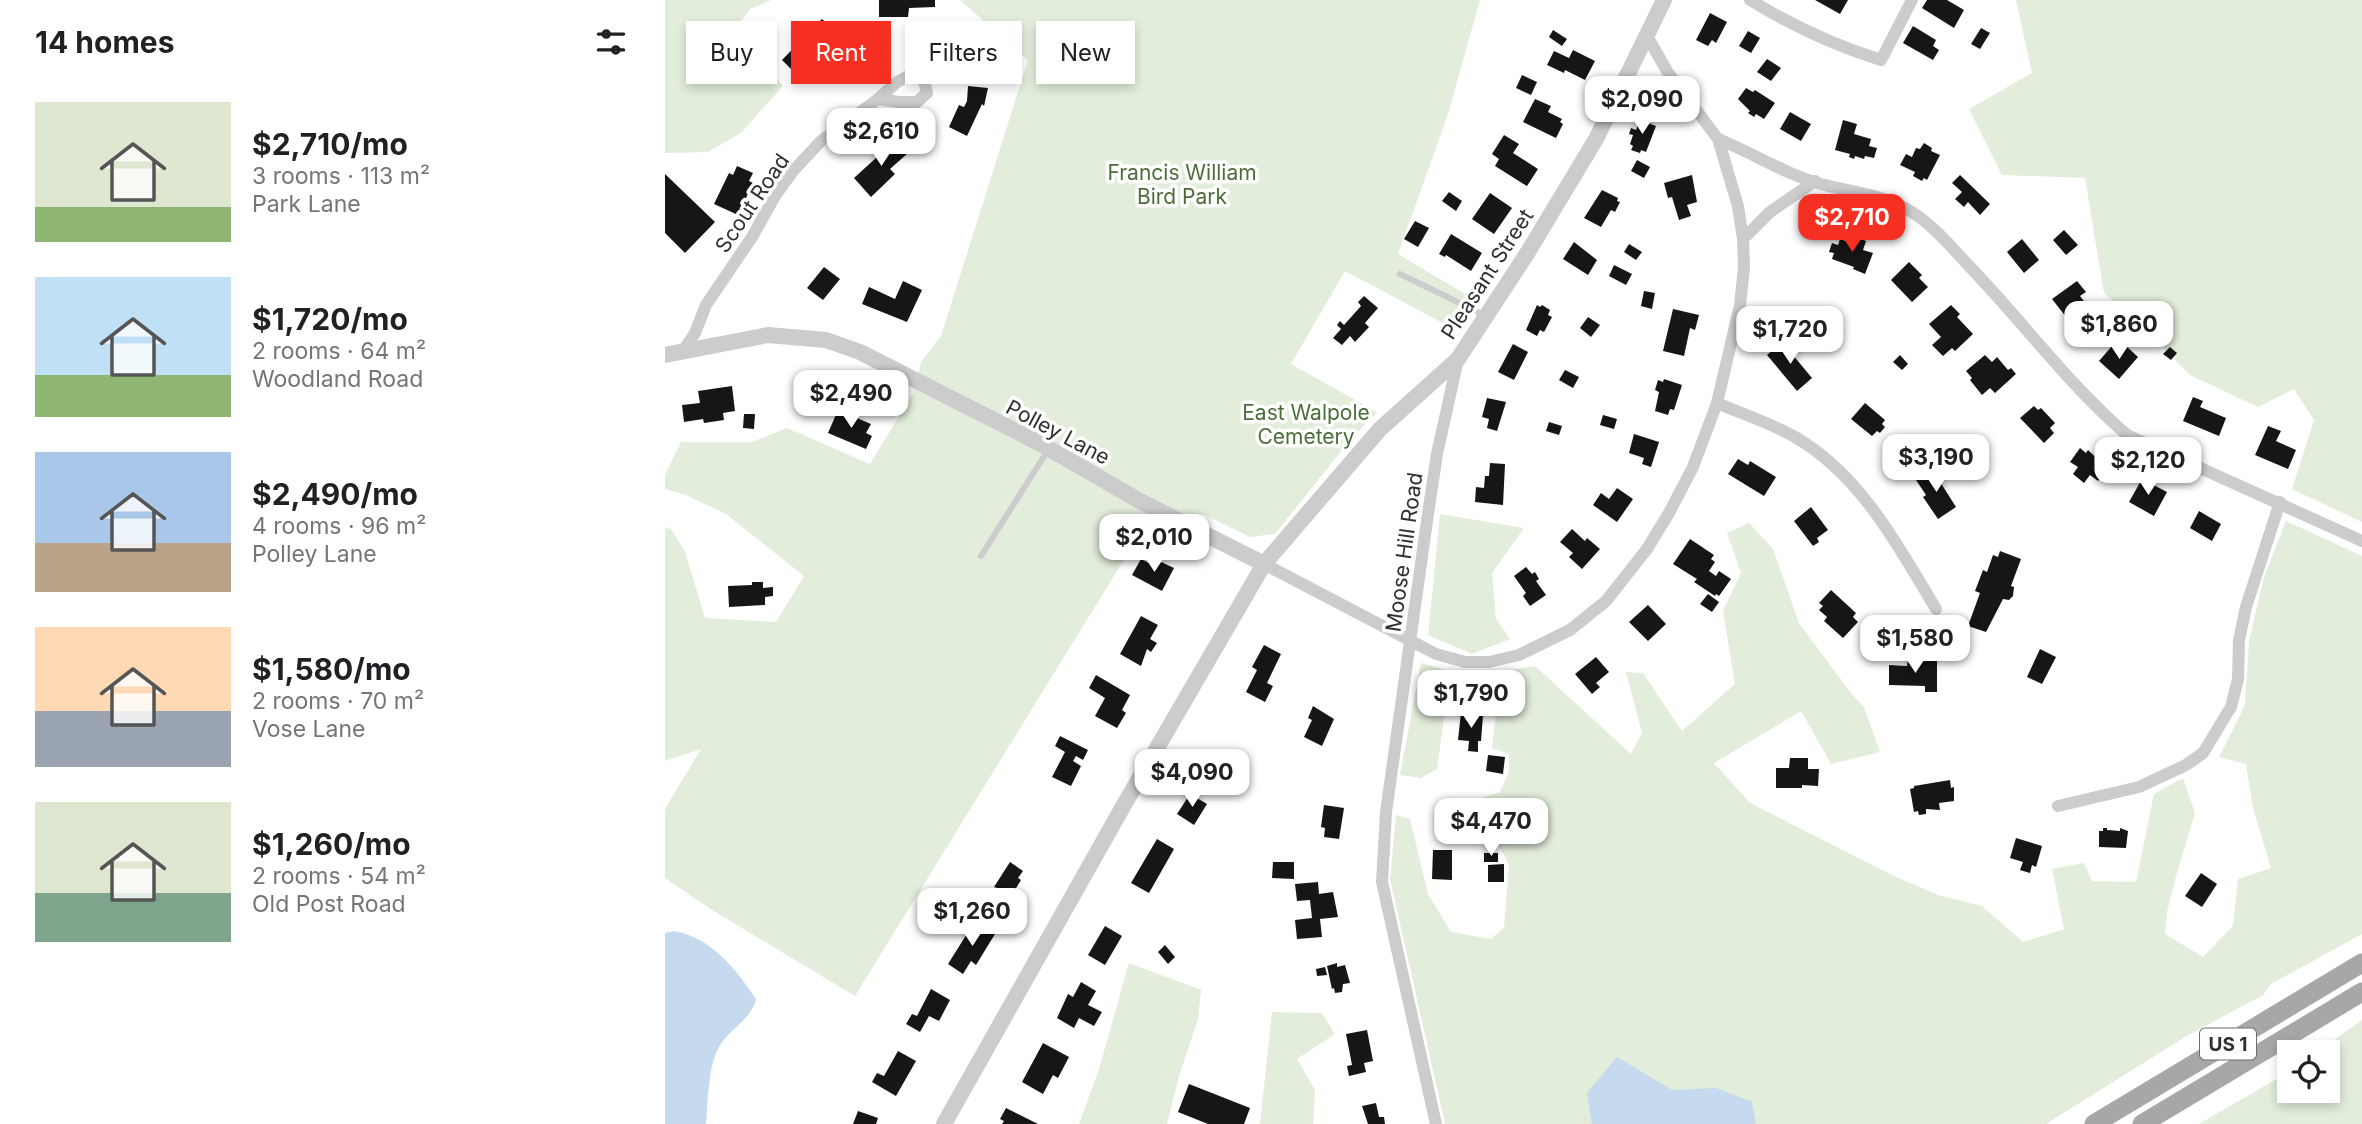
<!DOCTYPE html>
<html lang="en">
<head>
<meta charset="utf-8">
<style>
	body { margin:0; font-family:Inter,sans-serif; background:#f2f2f2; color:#202124; height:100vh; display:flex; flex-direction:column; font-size:26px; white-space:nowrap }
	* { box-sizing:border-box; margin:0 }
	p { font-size:23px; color:#757577 }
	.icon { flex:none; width:38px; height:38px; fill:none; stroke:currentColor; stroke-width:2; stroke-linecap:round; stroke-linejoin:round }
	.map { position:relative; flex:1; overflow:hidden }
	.details { display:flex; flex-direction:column; background:#fff; width:665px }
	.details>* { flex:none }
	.top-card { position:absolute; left:21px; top:21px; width:665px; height:63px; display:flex; gap:14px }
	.tools { position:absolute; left:1612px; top:1040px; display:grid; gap:14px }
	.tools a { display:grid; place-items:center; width:63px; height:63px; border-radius:0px; background:#fff; box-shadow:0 4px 10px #0003; font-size:35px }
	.price { position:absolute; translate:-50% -60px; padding:0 16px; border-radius:14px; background:#fff; color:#222; font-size:23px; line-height:46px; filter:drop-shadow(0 2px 4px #0008) }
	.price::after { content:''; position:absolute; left:50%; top:42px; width:21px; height:16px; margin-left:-10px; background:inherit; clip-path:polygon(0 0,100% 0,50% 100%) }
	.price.current { background:#f52f21; color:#fff }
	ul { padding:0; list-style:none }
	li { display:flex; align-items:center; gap:21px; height:175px; padding:0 35px }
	li span { display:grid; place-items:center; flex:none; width:196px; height:140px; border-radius:0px; color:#555 }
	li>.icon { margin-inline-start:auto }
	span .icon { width:84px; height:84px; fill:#fffc; stroke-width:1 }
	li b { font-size:30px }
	h2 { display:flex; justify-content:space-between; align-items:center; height:84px; padding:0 35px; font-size:30px }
	.pill { padding:0 24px; border-radius:0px; background:#fff; box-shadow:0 4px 10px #0003; font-size:24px; line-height:63px }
	.pill.current { background:#f52f21; color:#fff }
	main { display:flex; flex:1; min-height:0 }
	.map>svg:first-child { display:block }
</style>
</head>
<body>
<main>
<section class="details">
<h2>14 homes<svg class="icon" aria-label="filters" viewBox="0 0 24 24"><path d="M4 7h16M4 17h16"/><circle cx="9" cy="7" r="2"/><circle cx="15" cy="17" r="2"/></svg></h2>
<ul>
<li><span style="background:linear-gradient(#dfe7d0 75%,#8fb573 0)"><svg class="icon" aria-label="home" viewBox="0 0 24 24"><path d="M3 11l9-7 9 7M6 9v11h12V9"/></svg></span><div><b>$2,710/mo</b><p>3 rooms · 113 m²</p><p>Park Lane</p></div></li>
<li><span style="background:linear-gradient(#bfe0f5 70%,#8fb573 0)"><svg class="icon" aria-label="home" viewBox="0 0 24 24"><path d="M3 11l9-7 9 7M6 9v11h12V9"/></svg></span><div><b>$1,720/mo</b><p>2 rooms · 64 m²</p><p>Woodland Road</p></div></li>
<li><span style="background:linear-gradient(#a9c7e8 65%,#b9a48a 0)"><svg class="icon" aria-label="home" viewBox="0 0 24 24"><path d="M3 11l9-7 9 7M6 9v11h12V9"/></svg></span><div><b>$2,490/mo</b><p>4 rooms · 96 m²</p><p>Polley Lane</p></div></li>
<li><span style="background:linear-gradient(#ffd9b3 60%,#9aa5b1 0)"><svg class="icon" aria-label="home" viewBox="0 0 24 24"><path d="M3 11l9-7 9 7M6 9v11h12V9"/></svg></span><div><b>$1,580/mo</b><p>2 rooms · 70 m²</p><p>Vose Lane</p></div></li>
<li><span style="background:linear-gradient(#dfe7d0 65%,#7fa58c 0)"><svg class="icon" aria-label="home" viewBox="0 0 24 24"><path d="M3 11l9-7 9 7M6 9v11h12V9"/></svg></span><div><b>$1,260/mo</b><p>2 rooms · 54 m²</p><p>Old Post Road</p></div></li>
</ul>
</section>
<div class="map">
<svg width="1697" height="1124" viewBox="0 0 1697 1124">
	<rect width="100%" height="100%" fill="#fff"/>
	<g fill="#e2eddb">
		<path d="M0 0H106L85 9 70 28 118 86 76 133 43 152 0 153Z"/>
		<path d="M295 0H815L783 114 733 254 810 300 791 330 680 271 626 364 712 412 685 440 610 534 585 537 538 514 481 524 190 996 44 908 0 878V809L36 749 0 761V527L6 529 20 552 40 618 111 622 139 576 61 514 21 495 0 489V475L16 442H87L122 428 205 464 249 392 256 362 276 336 363 60Z"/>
		<path d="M1351 0H1697V522L1627 489 1649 420 1629 389 1593 407 1525 375 1476 325 1439 293 1420 178 1337 175 1304 109 1367 73Z"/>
		<path d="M775 514 859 528 827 573 831 619 845 639 807 654 763 635Z"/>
		<path d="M1621 521 1697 556V934L1606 984 1598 995 1520 1037 1381 1124H780L725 879 731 815 745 819 763 894 786 932 826 939 839 928 844 865 833 844 811 842 804 802 835 792 844 772V754L827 748 831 712 787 707 779 718 772 769 756 778 735 775 756 663 805 677 870 666 966 754 977 733 961 672 978 673 1017 731 1070 684 1058 611 1076 573 1062 533 1084 523 1108 549 1134 623 1185 692 1199 707 1215 752 1166 764 1136 711 1049 763 1085 803 1229 876 1273 895 1317 906 1358 942 1399 929 1387 869 1419 863 1427 881 1471 882 1489 794 1518 778 1530 813 1511 876 1502 912 1500 934 1538 957 1568 926 1573 879 1606 868 1588 808 1581 764 1554 757 1580 705 1584 641 1599 577Z"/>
		<path d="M464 963 536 990 533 1019 514 1076 502 1124H414L434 1069Z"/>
		<path d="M607 1012 657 1013 670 1034 632 1059 650 1090 648 1124H595Z"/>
		<path d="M1697 1020V1124H1534L1624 1072V1090H1662V1052H1652Z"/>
	</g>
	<g fill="#c5d9ef">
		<path d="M9 931C47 938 71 969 91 999 87 1019 64 1029 54 1047 43 1066 43 1102 41 1124H0V933Z"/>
		<path d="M952 1057 1007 1090 1051 1088 1087 1102 1091 1124H927L922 1093Z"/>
	</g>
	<g fill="#161616">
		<path d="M214 0H270V7L244 8 243 17H214Z"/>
		<path d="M1150 0H1183L1175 14Z"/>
		<path d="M1262 0H1282L1299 10 1289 28 1257 8Z"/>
		<path d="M1045 13 1062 22 1051 43 1047 40 1043 46 1031 40Z"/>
		<path d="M157 19 177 38 166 50 160 44 143 62 147 66 135 78 117 60Z"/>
		<path d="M1248 26 1271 40 1268 46 1274 50 1268 60 1238 43Z"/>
		<path d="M1316 28 1325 33 1315 49 1306 44Z"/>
		<path d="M888 30 902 39 897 46 884 37Z"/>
		<path d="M1083 31 1095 38 1086 53 1074 46Z"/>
		<path d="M908 50 930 61 920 80 900 70 899 73 882 65 889 51 904 58Z"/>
		<path d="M1102 59 1116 68 1106 81 1092 72Z"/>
		<path d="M857 75 872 82 866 95 851 88Z"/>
		<path d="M303 86 323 88 319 106 317 104 302 136 284 127 294 105 299 107 302 101Z"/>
		<path d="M1081 88 1088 92 1090 90 1110 103 1099 119 1091 114 1089 117 1083 113 1085 111 1073 99Z"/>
		<path d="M870 99 886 106 883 112 897 119 895 122 898 124 891 138 858 122Z"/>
		<path d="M1125 112 1146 124 1136 141 1115 129Z"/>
		<path d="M975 120 991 126 981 152 976 150 975 153 966 150 968 146 965 144 968 135 964 134 966 128 971 130Z"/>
		<path d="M1178 120 1192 124 1189 134 1206 139 1204 146 1212 148 1209 158 1200 156 1199 159 1190 156 1189 159 1184 157 1185 154 1170 150Z"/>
		<path d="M839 135 854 144 848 153 873 169 862 186 830 166 834 159 827 154Z"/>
		<path d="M229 138 243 153 225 169 230 174 206 197 189 178 212 157 210 155Z"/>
		<path d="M1259 143 1267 148 1266 151 1275 155 1262 180 1259 178 1257 181 1248 176 1250 172 1235 165 1241 154 1247 157 1251 148 1255 149Z"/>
		<path d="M972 160 985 167 979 178 966 171Z"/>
		<path d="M72 166 88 173 84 181 88 183 73 215 49 204 64 173 68 175Z"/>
		<path d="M0 174 50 222 20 253 0 233Z"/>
		<path d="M1027 175 1032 202 1022 205 1026 216 1014 220 1007 197 1003 198 999 183Z"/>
		<path d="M1295 175 1325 204 1315 215 1303 202 1299 207 1290 199 1297 192 1287 183Z"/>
		<path d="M937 190 953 198 952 201 955 202 950 212 946 210 936 227 919 218Z"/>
		<path d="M784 192 797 201 791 211 777 201Z"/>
		<path d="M825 193 847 208 829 234 807 219Z"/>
		<path d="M750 221 764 228 753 247 739 239Z"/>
		<path d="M1399 230 1413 245 1401 255 1388 240Z"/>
		<path d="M786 234 817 253 806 271 781 255 780 257 774 254Z"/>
		<path d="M1186 235 1201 241 1198 250 1208 253 1200 274 1188 269 1189 267 1167 259 1169 253 1164 252 1167 243 1173 245 1175 239 1183 242Z"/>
		<path d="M1357 239 1374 260 1359 273 1342 252Z"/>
		<path d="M909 242 932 260 923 275 898 259Z"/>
		<path d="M964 244 977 252 971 260 959 252Z"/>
		<path d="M1244 262 1257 275 1254 278 1263 287 1247 302 1226 280Z"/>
		<path d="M949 265 967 274 961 285 944 276Z"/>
		<path d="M159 267 175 279 158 300 142 288Z"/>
		<path d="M238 281 257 290 242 322 197 304 204 287 230 299Z"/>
		<path d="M1412 281 1421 292 1415 296 1430 315 1414 327 1408 320 1405 322 1387 299Z"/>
		<path d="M979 291 990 293 987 309 976 306Z"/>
		<path d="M699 296 713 308 700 323 704 327 690 342 685 336 677 345 668 338 676 329 672 325 675 321 679 325 696 306 693 302Z"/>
		<path d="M872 305 875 307 877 305 885 310 883 315 887 317 879 332 875 330 872 336 861 330Z"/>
		<path d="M1286 305 1295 314 1292 317 1308 334 1290 351 1287 348 1278 356 1267 345 1276 337 1264 324Z"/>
		<path d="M1008 309 1034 315 1030 330 1025 328 1019 356 998 351Z"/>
		<path d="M923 317 935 325 926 337 915 328Z"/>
		<path d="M1117 342 1147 378 1132 391 1102 355Z"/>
		<path d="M848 344 863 352 849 380 833 372Z"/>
		<path d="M1460 345 1473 357 1454 379 1434 361 1447 346 1454 353Z"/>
		<path d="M1505 347 1512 353 1506 360 1498 354Z"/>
		<path d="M1235 355 1243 364 1237 370 1228 362Z"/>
		<path d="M1320 355 1327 362 1332 357 1343 370 1346 368 1351 374 1330 393 1325 388 1317 395 1305 380 1307 378 1301 371Z"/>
		<path d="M900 370 914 377 908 388 894 380Z"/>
		<path d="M999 379 1017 385 1009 410 1005 409 1003 415 990 411 994 392 990 390 993 380 998 382Z"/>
		<path d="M67 386 70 411 58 413 59 420 39 423 38 419 19 422 17 405 35 403 33 391Z"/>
		<path d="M1528 397 1538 401 1535 407 1561 418 1554 436 1518 421Z"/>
		<path d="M822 398 841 402 832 431 822 428 824 419 817 417Z"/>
		<path d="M1200 403 1220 420 1217 424 1220 427 1215 433 1212 431 1207 436 1186 419Z"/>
		<path d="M1369 406 1373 410 1376 408 1390 423 1385 428 1389 433 1379 443 1355 418Z"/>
		<path d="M173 410 206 424 201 433 207 436 201 449 163 433Z"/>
		<path d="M79 414H90L89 429 78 428Z"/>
		<path d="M938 415 952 419 949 429 935 425Z"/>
		<path d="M884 422 897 426 894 435 881 431Z"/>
		<path d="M1603 426 1616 431 1611 441 1631 450 1623 469 1590 455Z"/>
		<path d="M969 434 994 442 986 467 977 464 979 458 964 453Z"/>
		<path d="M1415 448 1421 453 1423 450 1442 468 1433 481 1425 475 1419 483 1408 474 1413 467 1405 462Z"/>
		<path d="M1073 459 1083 465 1085 461 1111 477 1099 496 1063 474Z"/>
		<path d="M825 463 840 464 838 505 810 502 811 487 819 488 820 476H824Z"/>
		<path d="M1267 469 1291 507 1273 519 1258 497 1261 495 1251 480Z"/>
		<path d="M1477 479 1502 492 1489 516 1464 502Z"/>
		<path d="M952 488 968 499 952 522 928 505 936 493 944 499Z"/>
		<path d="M1146 507 1163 530 1152 538 1154 542 1148 546 1129 521Z"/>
		<path d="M1534 511 1556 524 1547 541 1525 528Z"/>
		<path d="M907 529 920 541 922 538 935 549 917 569 904 557 908 553 895 542Z"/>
		<path d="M1025 539 1049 555 1046 559 1050 562 1044 571 1051 576 1054 571 1066 579 1054 596 1051 594 1050 596 1029 582 1032 579 1008 564Z"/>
		<path d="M1335 551 1356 559 1346 586 1349 587 1348 596 1344 600 1338 599 1321 632 1303 626 1315 593 1310 591 1318 570 1322 572 1328 555 1333 557Z"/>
		<path d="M476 559 491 567 494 561 509 568 497 591 467 575Z"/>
		<path d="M861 567 867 574 870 572 874 579 871 581 881 595 865 606 858 596 861 593 849 576Z"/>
		<path d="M87 582H98V588L108 587V596L100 597V605L64 607 63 586 87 585Z"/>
		<path d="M1166 590 1191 613 1188 617 1193 622 1178 638 1159 621 1162 617 1154 610 1158 606 1154 603Z"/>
		<path d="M1043 594 1054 602 1047 612 1035 604Z"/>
		<path d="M983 605 1001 624 983 641 964 622Z"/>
		<path d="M476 616 493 625 485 639 492 643 486 652 482 649 476 666 455 654Z"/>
		<path d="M599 645 616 654 602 683 608 686 600 702 581 692 592 670 587 667Z"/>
		<path d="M1375 649 1391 657 1377 684 1362 677Z"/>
		<path d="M931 657 944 672 931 683 935 687 927 694 910 674Z"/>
		<path d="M1243 660H1272V692H1260V686L1224 685V665L1242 666Z"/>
		<path d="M431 675 465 695 457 710 461 713 452 728 430 716 440 698 424 688Z"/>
		<path d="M648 706 669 719 657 746 639 737 647 720 643 718Z"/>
		<path d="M796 713 818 715 816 741H813V752L803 751 804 741 793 740Z"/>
		<path d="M395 736 423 750 418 760 411 756 408 761 416 766 406 786 387 777 400 752 390 746Z"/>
		<path d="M823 755 840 757 838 774 821 771Z"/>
		<path d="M1125 758H1143V769H1154L1153 786 1137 785V788H1111V768H1124Z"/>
		<path d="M1285 780 1286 788 1289 787V801L1274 803 1275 810 1261 809V814L1254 815 1253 811 1249 812 1245 789 1249 788V786Z"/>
		<path d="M525 794 542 804 529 825 512 814Z"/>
		<path d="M659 805 679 808 674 839 659 837 660 828 656 827Z"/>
		<path d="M1438 828H1442V830L1455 831V828L1463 831 1461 848 1434 847V831H1438Z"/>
		<path d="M1351 838 1377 846 1371 867 1367 865 1365 873 1355 870 1358 862 1345 858Z"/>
		<path d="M492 839 509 849 484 893 466 883Z"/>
		<path d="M768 850H787V880L767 879Z"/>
		<rect x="819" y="853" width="14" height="9"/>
		<path d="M345 862 358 871 353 878 356 880 345 898 341 895 336 903 341 907 334 918 314 905 324 891 328 894 332 888 329 887Z"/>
		<path d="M608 862H629V879L607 878Z"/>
		<path d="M839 864V882H823V865Z"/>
		<path d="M1536 873 1552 884 1537 907 1520 896Z"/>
		<path d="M653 882 654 894 668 892 673 917 655 919 657 937 632 939 630 920 647 918 645 900 632 901 630 884Z"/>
		<path d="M310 921 330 934 311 965 306 961 298 974 283 964Z"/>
		<path d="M440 926 457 936 440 965 423 955Z"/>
		<path d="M500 945 510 957 503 964 493 952Z"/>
		<path d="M672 963V967L680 965 685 983 678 984 677 992 670 993 669 988 667 989 662 966Z"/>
		<path d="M660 967 662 975 652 976 651 969Z"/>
		<path d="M416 982 431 991 423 1005 437 1012 429 1026 414 1018 409 1028 392 1018 403 994 408 997Z"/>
		<path d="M266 989 285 1000 274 1021 264 1016 255 1032 241 1024 247 1014 252 1016Z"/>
		<path d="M702 1030 708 1061 699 1063 701 1072 684 1076 682 1066 687 1065 681 1034Z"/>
		<path d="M378 1043 404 1057 393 1078 388 1075 378 1094 357 1082Z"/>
		<path d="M233 1051 251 1061 231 1096 207 1082 212 1073 219 1076Z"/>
		<path d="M524 1084 585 1108 579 1124H543L513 1112Z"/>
		<path d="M711 1103 714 1117H719L720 1124H703L697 1106Z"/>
		<path d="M341 1108 373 1124H337L339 1121 335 1119Z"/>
		<path d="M193 1111 213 1118 211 1124H188Z"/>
	</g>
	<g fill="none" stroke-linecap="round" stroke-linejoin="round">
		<g stroke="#ccc" stroke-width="6">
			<path d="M735 274 819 315"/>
			<path d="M316 556 383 450"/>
		</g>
		<g stroke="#ccc" stroke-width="12">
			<path d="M1085 0C1126 25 1171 46 1216 60L1247 0"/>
			<path d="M1053 139C1088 153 1120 174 1156 184 1186 192 1221 195 1247 212 1270 227 1287 248 1305 267 1358 322 1404 385 1462 435L1697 541"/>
			<path d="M1078 239 1105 212 1150 181"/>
			<path d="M18 351 30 333 41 305 87 237 110 196 128 171 156 141 213 99 234 102H252L262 93 259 81 247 74 232 82 213 99"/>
			<path d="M1052 403C1077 414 1106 423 1130 437 1196 475 1233 546 1271 609"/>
			<path d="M599 564 771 654 800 662H824L854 655 905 630 941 601 982 549 1004 513 1028 467 1052 403 1075 305 1079 268 1078 239 1073 206 1053 139 1002 71 982 36"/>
			<path d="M1393 806 1474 787 1521 765 1538 753 1566 707 1573 679 1574 640 1581 607 1615 502"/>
			<path d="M771 1124 717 882 721 812 762 521 772 454 793 359"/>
		</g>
		<g stroke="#ccc" stroke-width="16">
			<path d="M0 355 103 335 161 340 195 352 374 443 475 501 599 564"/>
			<path d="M279 1124 460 803 599 564 715 429 793 359 863 252 931 139 999 0"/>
		</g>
		<g stroke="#a7a7a7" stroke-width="19">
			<path d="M1429 1124 1697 963"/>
			<path d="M1477 1124 1697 992"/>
		</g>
	</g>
	<g text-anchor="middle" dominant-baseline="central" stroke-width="7" stroke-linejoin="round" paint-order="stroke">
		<rect fill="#fff" stroke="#6d6d6d" stroke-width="2" x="1535" y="1028.5" width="56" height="31" rx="5"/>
		<g font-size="19" font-weight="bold" fill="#2f2f2f">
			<text x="1563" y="1044">US 1</text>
		</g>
		<g font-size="21" fill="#4a6e38" stroke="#fff">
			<text x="517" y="172">Francis William<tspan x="517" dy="24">Bird Park</tspan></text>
			<text x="641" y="412">East Walpole<tspan x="641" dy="24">Cemetery</tspan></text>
		</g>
		<g font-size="21" fill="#2f2f2f" stroke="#fff">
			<text transform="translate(87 203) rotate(-56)">Scout Road</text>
			<text transform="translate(822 274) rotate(-57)">Pleasant Street</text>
			<text transform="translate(393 432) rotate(28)">Polley Lane</text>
			<text transform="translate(739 552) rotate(-82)">Moose Hill Road</text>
		</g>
	</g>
</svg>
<div class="tools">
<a><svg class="icon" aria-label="locate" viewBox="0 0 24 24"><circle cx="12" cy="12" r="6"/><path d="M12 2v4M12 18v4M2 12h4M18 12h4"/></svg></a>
</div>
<b class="price" style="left:977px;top:136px">$2,090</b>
<b class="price" style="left:216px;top:168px">$2,610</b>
<b class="price current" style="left:1187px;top:254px">$2,710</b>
<b class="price" style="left:1454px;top:361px">$1,860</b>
<b class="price" style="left:1125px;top:366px">$1,720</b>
<b class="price" style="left:186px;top:430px">$2,490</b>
<b class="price" style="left:1271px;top:494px">$3,190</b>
<b class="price" style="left:1483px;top:497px">$2,120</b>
<b class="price" style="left:489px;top:574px">$2,010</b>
<b class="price" style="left:1250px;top:675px">$1,580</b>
<b class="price" style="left:806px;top:730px">$1,790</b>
<b class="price" style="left:527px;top:809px">$4,090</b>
<b class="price" style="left:826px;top:858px">$4,470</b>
<b class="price" style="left:307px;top:948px">$1,260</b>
<div class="top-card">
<a class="pill">Buy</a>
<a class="pill current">Rent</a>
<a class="pill">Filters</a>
<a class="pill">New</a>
</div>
</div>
</main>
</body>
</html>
